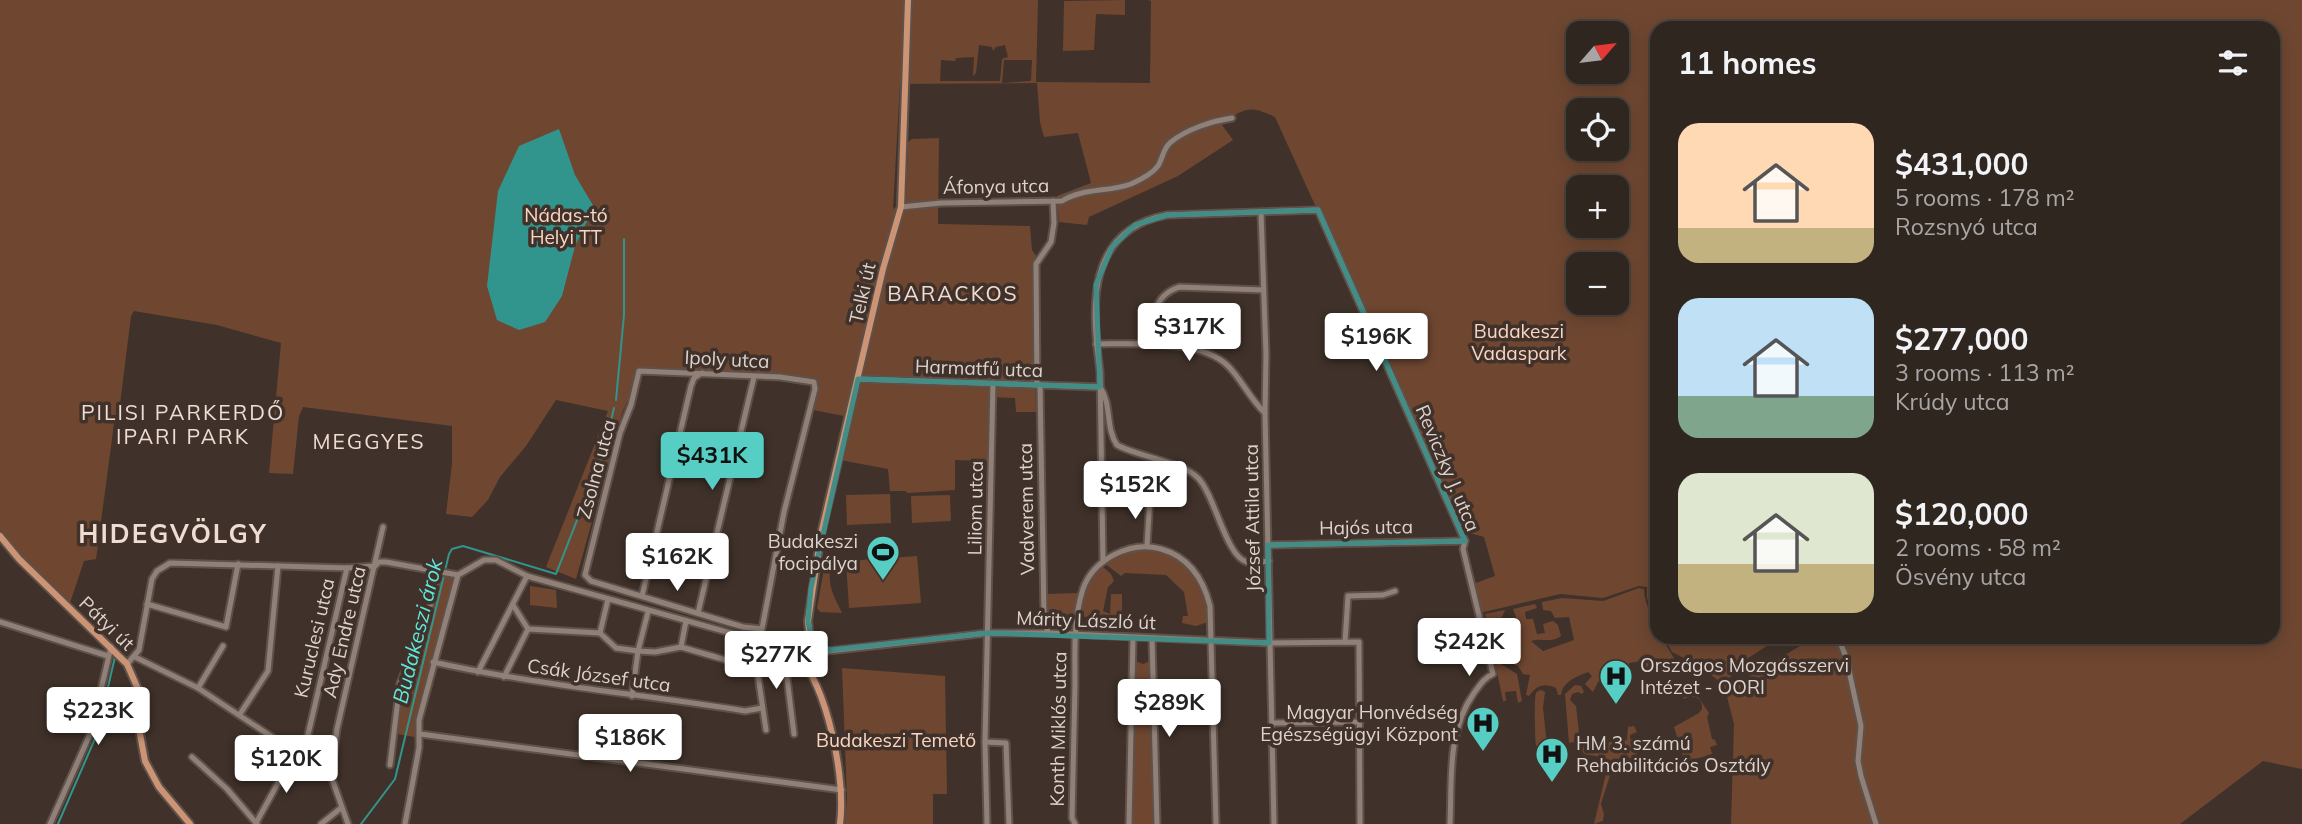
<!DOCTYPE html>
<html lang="en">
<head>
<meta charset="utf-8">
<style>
	body { margin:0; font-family:Mulish,sans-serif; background:#3c322d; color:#f1f3f6; height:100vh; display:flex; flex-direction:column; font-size:26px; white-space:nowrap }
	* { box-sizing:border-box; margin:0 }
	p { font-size:23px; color:#a8a5a5 }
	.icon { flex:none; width:38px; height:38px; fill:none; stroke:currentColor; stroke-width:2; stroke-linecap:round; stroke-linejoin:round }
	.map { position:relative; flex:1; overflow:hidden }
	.side { position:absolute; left:1650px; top:21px; width:630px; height:623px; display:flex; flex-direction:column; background:#302620; border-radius:21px; box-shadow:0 4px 18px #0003,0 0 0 2px #4b433e }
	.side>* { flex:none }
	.needle { width:46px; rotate:62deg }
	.fabs { position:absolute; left:1566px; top:21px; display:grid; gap:14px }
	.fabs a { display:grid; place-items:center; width:63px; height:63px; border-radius:14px; background:#302620; box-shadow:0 4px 18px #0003,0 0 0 2px #4b433e; font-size:35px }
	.price { position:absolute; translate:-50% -60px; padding:0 16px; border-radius:7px; background:#fff; color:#222; font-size:23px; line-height:46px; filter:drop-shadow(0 2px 4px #0008) }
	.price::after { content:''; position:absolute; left:50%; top:42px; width:21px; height:16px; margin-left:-10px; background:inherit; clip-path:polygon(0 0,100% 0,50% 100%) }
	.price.selected { background:#56cec4; color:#111 }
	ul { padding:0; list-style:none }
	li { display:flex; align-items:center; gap:21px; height:175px; padding:0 28px }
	li span { display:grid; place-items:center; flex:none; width:196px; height:140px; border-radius:21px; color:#555 }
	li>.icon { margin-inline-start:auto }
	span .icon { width:84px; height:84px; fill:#fffc; stroke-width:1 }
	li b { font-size:30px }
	h2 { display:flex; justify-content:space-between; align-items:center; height:84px; padding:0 28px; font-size:30px }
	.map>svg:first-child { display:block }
</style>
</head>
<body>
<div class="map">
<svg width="2302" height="824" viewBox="0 0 2302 824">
	<rect width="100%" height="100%" fill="#40322a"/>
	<g fill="#6f4731" fill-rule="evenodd">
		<path d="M0 0H1038L1036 82 1150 83 1151 1 1148 0H2302V769L2263 761 2180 824H1731L1734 724 1724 685 1700 666 1672 652 1664 637H1781L1745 660 1726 682 1730 688 1815 637H2273V28H1657V625L1647 598V587L1639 586 1603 598 1560 594 1480 613 1473 584 1495 576 1484 537 1463 531 1275 117C1251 105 1243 107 1222 125L1233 140 1178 176 1089 217 1087 225 1059 222 1057 196 1091 183 1078 133 1044 137 1040 122 1037 83 900 84 893 209 906 200 908 142 912 139 939 138 938 224 1030 226 1032 250 1036 256 1033 266 1036 412H1016L1015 398 990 397 988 461 955 460V490L908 493 905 491H890L888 469 835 459 844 416 813 410 817 386 811 378 636 368 633 389 622 413 576 579 546 567 608 411 556 400 526 446 500 477 488 500 472 517 446 514 452 464V426L303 407 299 416 293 474 269 473 281 343 217 325 134 311 131 316 118 420 114 422 112 439 96 559 84 561 70 603 21 555 0 530ZM1578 33H1617V72H1578ZM979 45 992 47 993 51 996 47 1005 45 1008 57 1002 59 1000 81H940L941 60 955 61 956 58 974 57 973 76 976 73ZM1004 60H1032L1031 81 1002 83ZM1578 110H1617V149H1578ZM1578 187H1617V226H1578ZM1578 264H1617V303H1578Z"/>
		<path d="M1125 0V15L1096 14 1094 50 1063 51 1064 1Z"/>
		<path d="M890 494 891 523 847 525 846 495Z"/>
		<path d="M950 495 951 521 912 523 911 496Z"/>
		<path d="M1149 549C1188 558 1206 582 1208 622L1196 626 1182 623 1183 616H1188L1184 592 1166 575 1125 573 1121 576 1104 563 1126 552Z"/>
		<path d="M917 556 921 603 849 608 846 561Z"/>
		<path d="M1102 566 1111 574 1114 581 1108 587 1103 611 1110 614 1111 594H1122V614L1129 616V624L1127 622 1090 621 1086 617 1079 615C1082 596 1088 581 1102 566Z"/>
		<path d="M824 569 830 571C828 588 835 598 842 613L820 612 817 608Z"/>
		<path d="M438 572 453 575 457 582 421 714 420 738 397 734C398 721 398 708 401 695 411 653 430 616 438 572Z"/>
		<path d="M530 586 556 590 557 608 530 605Z"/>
		<path d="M1639 588 1644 589C1644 607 1657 622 1657 637H1661L1674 658V663L1660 665 1650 663 1645 670 1641 661 1629 663V673L1625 677V685L1623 687 1611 678 1605 677 1598 682 1593 692 1585 684 1592 676 1588 672C1576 677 1563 681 1561 695H1558L1556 688C1543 682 1536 686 1529 696L1526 695 1530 675 1523 674 1518 666 1509 662V659L1519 658 1515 638 1518 622 1513 609 1535 604 1537 608 1525 612 1526 619H1533L1537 634 1545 633 1543 624 1553 621 1558 625 1561 636C1550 644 1542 637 1531 641L1543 651 1574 640 1569 617 1555 618 1551 611 1543 610 1542 602 1562 598 1603 601Z"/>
		<path d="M1080 593 1073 627 1053 628 1048 626 1046 594Z"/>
		<path d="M1505 610 1502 617 1494 623 1501 664 1517 674 1522 701 1518 703 1516 691 1505 692 1506 701H1503L1485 614Z"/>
		<path d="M1135 661 1143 664 1150 661 1153 824H1132Z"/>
		<path d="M842 668 945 676 947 794H933V824H845L847 798Z"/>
		<path d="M1575 685 1581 686 1584 692 1582 694 1578 692 1572 694 1570 700 1576 706 1580 741 1569 743 1565 694Z"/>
		<path d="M1541 690 1545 692 1543 707 1547 746H1536C1535 741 1534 696 1536 693 1537 691 1539 691 1541 690Z"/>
		<path d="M1694 691 1709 713 1707 717 1712 739 1715 740 1717 745 1710 747 1712 754 1685 762 1674 727 1699 713 1702 709C1703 697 1693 694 1684 699L1683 697Z"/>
		<path d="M1634 726 1637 732 1630 735V739L1638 738 1639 751 1632 759 1626 756 1620 757 1621 765 1612 769 1601 804 1604 814 1603 821 1594 824 1608 765 1606 758 1584 754 1580 746 1627 740 1628 727Z"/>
	</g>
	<path fill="#31958d" d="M559 129 575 175 594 207 575 246 562 296 545 322 519 330 497 320 487 286 498 191 519 146Z"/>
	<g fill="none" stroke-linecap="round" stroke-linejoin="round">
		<g stroke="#31958d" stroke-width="2">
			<path d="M616 400 624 315V239"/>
			<path d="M58 824 97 734 115 657"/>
			<path d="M361 824 395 779 449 554 452 549 463 546 556 574 604 451 614 408"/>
		</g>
		<defs>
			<g id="minor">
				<path d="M901 207 941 203 1062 201C1082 188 1109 192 1131 184 1140 180 1152 174 1158 166 1163 158 1163 148 1171 142 1187 129 1212 121 1232 118"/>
				<path d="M1261 212 1266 355 1265 413 1274 824"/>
				<path d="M1096 344C1132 344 1201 339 1228 366 1242 380 1250 399 1265 413"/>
				<path d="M1154 344C1154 318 1151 297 1179 287L1263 290"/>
				<path d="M639 371 780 377 814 382 815 389 784 512 762 629 743 627 591 581 585 575 620 433 631 405Z"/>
				<path d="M858 379 1100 387"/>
				<path d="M1037 385 1036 264 1051 242 1054 223 1053 201"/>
				<path d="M1040 385 1044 616 1048 633"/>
				<path d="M1100 387C1112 404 1105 427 1117 445 1139 457 1182 462 1198 478 1215 495 1226 557 1247 562 1253 563 1262 562 1269 561"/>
				<path d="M1268 545 1465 541"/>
				<path d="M1147 546 1150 497"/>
				<path d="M1103 561 1100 371C1091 307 1086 230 1167 215L1318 210 1465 541 1463 549 1493 674C1484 678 1480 685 1474 693 1447 731 1452 779 1450 824"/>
				<path d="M458 575 484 560H496L527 576 777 646 798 645"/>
				<path d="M642 596 691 386 694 378 702 373"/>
				<path d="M147 604 226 627 238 564"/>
				<path d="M513 605 528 629"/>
				<path d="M698 613 754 377"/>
				<path d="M0 622 108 656"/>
				<path d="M528 629 600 633 616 648 638 651 655 652 681 647 757 669 777 646"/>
				<path d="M600 633 608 599"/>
				<path d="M1838 637 1846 657 1861 726 1858 761 1861 776 1876 824"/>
				<path d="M1152 638 1157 824"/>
				<path d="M1345 642 1348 596 1383 595 1395 591"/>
				<path d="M783 646 794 734"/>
				<path d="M681 647 686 621"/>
				<path d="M813 655 828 651 988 633H1048L1269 643 1359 642 1360 824"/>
				<path d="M135 657 198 688 331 776"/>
				<path d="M433 662C536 685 641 694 745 711L762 708"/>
				<path d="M127 664 139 650 152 579 157 571 170 563 347 568 375 566 379 562H386L458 575"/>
				<path d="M757 669 766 730"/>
				<path d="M478 672 527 576"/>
				<path d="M504 677 528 629"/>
				<path d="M198 688 223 646"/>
				<path d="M632 696 638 651 648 612"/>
				<path d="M240 714 268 671 278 566"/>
				<path d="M1272 723 1360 722"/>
				<path d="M420 734 842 790"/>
				<path d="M985 742 1006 743 1009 824"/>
				<path d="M303 756 347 568"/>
				<path d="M192 757 227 789 257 824"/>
				<path d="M390 765 400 683 426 622 437 578"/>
				<path d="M256 823 283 774 310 761"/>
				<path d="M50 824 91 732 111 647"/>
				<path d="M321 824 341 808"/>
				<path d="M348 824 331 776 337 729 383 527"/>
				<path d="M405 824 419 748V720L458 575"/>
				<path d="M987 824 985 742 993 383"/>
				<path d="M1075 824 1072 818C1073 774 1074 729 1075 685 1075 654 1073 619 1083 589 1093 560 1130 540 1161 549 1189 557 1203 578 1210 606L1216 824"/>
				<path d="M1129 824 1133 638"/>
			</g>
			<g id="major">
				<path d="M0 536 19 559 127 664 138 689 140 734 145 761 159 787 190 824"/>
				<path d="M810 642 808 621 821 534 883 269 901 207 908 0"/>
				<path d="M802 659 809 658 814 651 812 644 806 641 798 645 797 654C828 688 846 779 840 824"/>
			</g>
		</defs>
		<use href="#minor" stroke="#5d514a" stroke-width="9"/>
		<use href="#major" stroke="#5d514a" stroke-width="10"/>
		<use href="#minor" stroke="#918077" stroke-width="5"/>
		<use href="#major" stroke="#cc9475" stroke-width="6"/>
	</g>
	<path fill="none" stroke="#428d86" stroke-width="5" stroke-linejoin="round" d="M1318 210 1465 541 1268 545 1269 643 988 633 831 650 813 646 808 621 811 588 858 379 1100 387 1096 285 1112 247 1135 225 1167 215Z"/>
	<defs>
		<symbol id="stadium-pin" viewBox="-11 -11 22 30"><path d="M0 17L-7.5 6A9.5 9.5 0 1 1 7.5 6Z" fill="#56cec4" stroke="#40322a"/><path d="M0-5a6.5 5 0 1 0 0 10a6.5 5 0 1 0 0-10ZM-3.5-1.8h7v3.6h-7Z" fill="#111"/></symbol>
		<symbol id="hospital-pin" viewBox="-11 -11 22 30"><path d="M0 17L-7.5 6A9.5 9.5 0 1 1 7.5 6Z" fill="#56cec4" stroke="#40322a"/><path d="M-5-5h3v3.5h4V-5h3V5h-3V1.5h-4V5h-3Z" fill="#111"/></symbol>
	</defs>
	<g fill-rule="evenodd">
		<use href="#stadium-pin" x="864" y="533" width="38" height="52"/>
		<use href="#hospital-pin" x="1597" y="657" width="38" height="52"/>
		<use href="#hospital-pin" x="1464" y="704" width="38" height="52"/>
		<use href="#hospital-pin" x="1533" y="735" width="38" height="52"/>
	</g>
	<g text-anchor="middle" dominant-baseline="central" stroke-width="7" stroke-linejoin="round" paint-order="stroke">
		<g font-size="19" fill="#ddd3ce" stroke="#40322a">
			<text transform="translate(996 186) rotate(-1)">Áfonya utca</text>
			<text transform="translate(862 293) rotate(-77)">Telki út</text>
			<text transform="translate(727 359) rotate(3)">Ipoly utca</text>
			<text transform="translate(979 368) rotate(2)">Harmatfű utca</text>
			<text transform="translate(1448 468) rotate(67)">Reviczky J. utca</text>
			<text transform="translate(596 469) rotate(-75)">Zsolna utca</text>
			<text transform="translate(975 508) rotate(-89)">Liliom utca</text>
			<text transform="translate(1026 509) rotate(-91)">Vadverem utca</text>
			<text transform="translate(1252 518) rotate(-91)">József Attila utca</text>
			<text transform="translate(1366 527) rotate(-1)">Hajós utca</text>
			<text transform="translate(1086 620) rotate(2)">Márity László út</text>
			<text transform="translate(107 623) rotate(44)">Pátyi út</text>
			<text transform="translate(344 632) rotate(-77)">Ady Endre utca</text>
			<text transform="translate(314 638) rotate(-77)">Kuruclesi utca</text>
			<text transform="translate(599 675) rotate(8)">Csák József utca</text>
			<text transform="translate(1058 729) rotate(-89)">Konth Miklós utca</text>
		</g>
		<g font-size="19" fill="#fad5c2" stroke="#40322a">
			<text x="566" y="215">Nádas-tó<tspan x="566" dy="22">Helyi TT</tspan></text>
			<text x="1519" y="331">Budakeszi<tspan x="1519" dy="22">Vadaspark</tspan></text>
			<text x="896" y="740">Budakeszi Temető</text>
		</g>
		<g font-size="19" fill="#ddd3ce" stroke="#40322a" text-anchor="end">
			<text x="858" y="541">Budakeszi<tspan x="858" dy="22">focipálya</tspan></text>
			<text x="1640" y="665" text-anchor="start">Országos Mozgásszervi<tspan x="1640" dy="22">Intézet - OORI</tspan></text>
			<text x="1458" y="712">Magyar Honvédség<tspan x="1458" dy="22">Egészségügyi Központ</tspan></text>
			<text x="1576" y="743" text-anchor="start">HM 3. számú<tspan x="1576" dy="22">Rehabilitációs Osztály</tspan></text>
		</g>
		<g font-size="21" letter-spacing="2" fill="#efdcd3" stroke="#40322a">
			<text x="953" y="293">BARACKOS</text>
			<text x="183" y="412">PILISI PARKERDŐ<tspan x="183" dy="24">IPARI PARK</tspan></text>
			<text x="369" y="441">MEGGYES</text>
		</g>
		<g font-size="21" font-style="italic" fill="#5ee9de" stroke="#40322a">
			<text transform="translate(417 631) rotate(-76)">Budakeszi árok</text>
		</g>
		<g font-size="26" font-weight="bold" letter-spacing="2" fill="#efdcd3" stroke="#40322a">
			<text x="173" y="533">HIDEGVÖLGY</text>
		</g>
	</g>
</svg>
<div class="fabs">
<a><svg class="needle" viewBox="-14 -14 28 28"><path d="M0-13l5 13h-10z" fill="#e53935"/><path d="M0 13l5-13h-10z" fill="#a8a5a5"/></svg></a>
<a><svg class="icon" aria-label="locate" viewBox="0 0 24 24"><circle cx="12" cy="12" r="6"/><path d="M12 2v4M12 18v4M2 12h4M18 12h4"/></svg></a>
<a>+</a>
<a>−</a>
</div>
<b class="price" style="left:1189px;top:363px">$317K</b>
<b class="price" style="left:1376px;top:373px">$196K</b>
<b class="price selected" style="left:712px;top:492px">$431K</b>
<b class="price" style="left:1135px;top:521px">$152K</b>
<b class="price" style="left:677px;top:593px">$162K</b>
<b class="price" style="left:1469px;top:678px">$242K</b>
<b class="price" style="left:776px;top:691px">$277K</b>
<b class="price" style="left:1169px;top:739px">$289K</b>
<b class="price" style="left:98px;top:747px">$223K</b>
<b class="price" style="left:630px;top:774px">$186K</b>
<b class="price" style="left:286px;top:795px">$120K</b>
<section class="side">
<h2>11 homes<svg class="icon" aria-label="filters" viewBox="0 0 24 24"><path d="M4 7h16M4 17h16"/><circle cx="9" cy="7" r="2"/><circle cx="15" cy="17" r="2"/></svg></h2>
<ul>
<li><span style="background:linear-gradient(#ffd9b3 75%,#c2b280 0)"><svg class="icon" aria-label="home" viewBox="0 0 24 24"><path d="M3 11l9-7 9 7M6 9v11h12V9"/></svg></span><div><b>$431,000</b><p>5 rooms · 178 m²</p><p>Rozsnyó utca</p></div></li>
<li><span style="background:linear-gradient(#bfe0f5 70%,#7fa58c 0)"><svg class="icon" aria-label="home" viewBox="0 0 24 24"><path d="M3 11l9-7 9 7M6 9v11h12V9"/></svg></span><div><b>$277,000</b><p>3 rooms · 113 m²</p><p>Krúdy utca</p></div></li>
<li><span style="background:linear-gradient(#dfe7d0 65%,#c2b280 0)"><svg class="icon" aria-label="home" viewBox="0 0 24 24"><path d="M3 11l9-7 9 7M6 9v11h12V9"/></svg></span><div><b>$120,000</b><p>2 rooms · 58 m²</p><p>Ösvény utca</p></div></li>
</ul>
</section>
</div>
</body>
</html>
